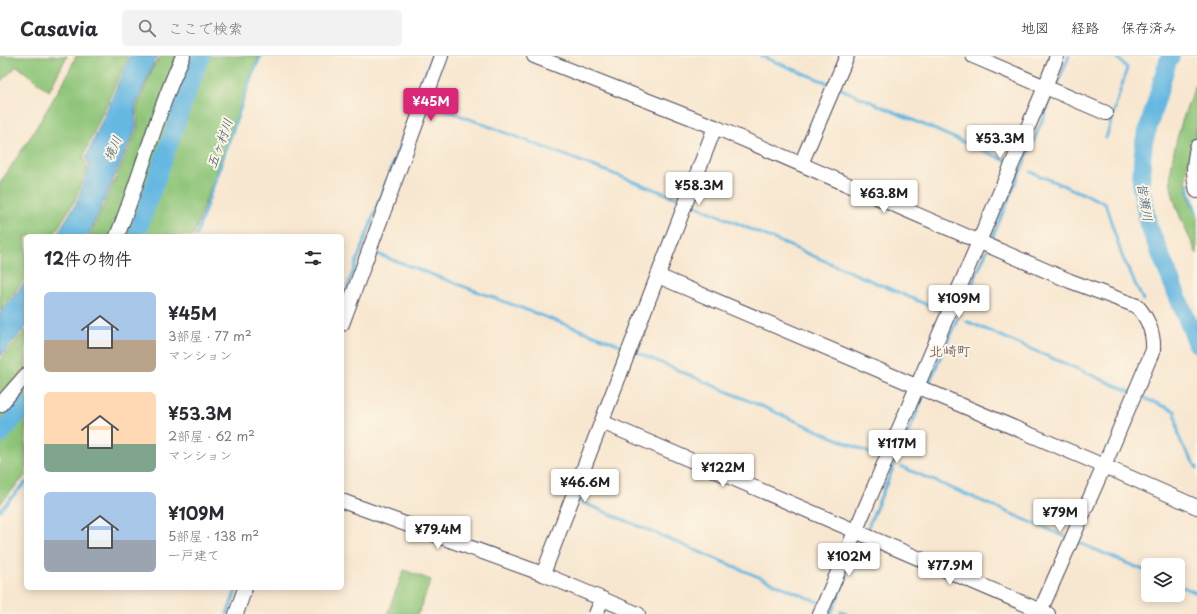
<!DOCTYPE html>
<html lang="ja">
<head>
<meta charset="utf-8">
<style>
	body { margin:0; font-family:"Playpen Sans","Klee One",sans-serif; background:#f2f2f3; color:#2b2b33; height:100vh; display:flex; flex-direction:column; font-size:15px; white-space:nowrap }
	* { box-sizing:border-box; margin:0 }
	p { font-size:13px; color:#7c7c81 }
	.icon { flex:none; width:22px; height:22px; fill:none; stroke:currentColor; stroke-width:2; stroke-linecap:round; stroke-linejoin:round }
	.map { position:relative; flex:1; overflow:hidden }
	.panel { position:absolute; left:24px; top:178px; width:320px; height:356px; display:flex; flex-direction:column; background:#fff; border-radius:6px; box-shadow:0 2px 10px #0003 }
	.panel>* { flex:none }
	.fabs { position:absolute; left:1141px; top:502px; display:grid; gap:8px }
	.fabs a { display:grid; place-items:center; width:44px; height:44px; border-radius:6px; background:#fff; box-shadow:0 2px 10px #0003; font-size:20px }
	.price { position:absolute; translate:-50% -34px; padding:0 9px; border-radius:4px; background:#fff; color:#222; font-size:13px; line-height:26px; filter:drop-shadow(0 1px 2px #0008) }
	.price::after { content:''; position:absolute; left:50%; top:24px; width:12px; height:9px; margin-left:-6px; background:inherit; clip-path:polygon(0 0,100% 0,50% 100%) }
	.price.active { background:#db2777; color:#fff }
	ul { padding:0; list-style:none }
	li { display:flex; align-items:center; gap:12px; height:100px; padding:0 20px }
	li span { display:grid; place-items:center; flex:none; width:112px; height:80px; border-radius:6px; color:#555 }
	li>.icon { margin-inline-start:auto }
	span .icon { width:48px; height:48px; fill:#fffc; stroke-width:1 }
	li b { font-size:17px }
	h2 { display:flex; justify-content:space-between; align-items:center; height:48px; padding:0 20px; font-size:17px }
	header { display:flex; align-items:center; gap:24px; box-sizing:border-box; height:56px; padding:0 20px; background:#fff; border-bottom:1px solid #e1e1e2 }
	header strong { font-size:19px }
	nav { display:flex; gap:22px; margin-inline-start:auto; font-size:14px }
	.search { width:280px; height:36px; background:#f2f2f3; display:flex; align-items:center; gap:10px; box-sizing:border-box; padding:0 14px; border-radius:6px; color:#7c7c81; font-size:15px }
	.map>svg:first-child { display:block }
</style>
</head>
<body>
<header>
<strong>Casavia</strong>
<div class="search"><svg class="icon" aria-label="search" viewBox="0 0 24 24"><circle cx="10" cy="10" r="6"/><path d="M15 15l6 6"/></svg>ここで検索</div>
<nav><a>地図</a><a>経路</a><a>保存済み</a></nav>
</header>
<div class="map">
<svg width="1197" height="558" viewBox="0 0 1197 558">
	<rect width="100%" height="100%" fill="#fcf5e5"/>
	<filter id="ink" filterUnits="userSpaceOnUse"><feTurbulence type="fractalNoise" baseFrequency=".025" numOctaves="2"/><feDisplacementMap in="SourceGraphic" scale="8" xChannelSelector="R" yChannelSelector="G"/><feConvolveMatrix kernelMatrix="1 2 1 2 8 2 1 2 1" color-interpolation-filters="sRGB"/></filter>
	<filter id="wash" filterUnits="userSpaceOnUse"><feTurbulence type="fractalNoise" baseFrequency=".012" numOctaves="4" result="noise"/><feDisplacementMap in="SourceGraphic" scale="16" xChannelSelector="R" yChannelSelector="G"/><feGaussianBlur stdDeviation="0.9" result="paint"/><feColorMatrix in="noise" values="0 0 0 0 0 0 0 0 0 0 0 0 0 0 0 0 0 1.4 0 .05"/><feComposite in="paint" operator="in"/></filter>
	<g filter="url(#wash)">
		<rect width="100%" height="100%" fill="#f8e7d0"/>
		<g fill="#8ec578" stroke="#58745a">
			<path d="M0 0H67L49 35 17 10 0 26Z"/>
			<path d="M76 0H128L83 101 87 111 75 144 53 180H26V221L0 255V127L33 77 67 20Z"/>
			<path d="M161 0H259L193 180H90L138 72 137 52 154 9Z"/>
			<path d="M1197 27V69L1189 100 1186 121 1188 138 1197 161V198C1187 176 1175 154 1171 130 1167 106 1186 49 1197 27Z"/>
			<path d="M26 274V419L0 448V304Z"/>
			<path d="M404 514 431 524 418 558H387Z"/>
		</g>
		<g fill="#65b8e1" stroke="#446d8e">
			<path d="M130 0H158L153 8 135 52 136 72 88 180H56L77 146 89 110 86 102Z"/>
			<path d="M26 225V271L0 301V257Z"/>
		</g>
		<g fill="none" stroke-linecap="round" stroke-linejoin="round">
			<g stroke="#65b8e1" stroke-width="3">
				<path d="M761 0 830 28"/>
				<path d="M839 32 1007 105"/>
				<path d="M1056 32 1069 0"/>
				<path d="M433 49 682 144"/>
				<path d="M1106 82 1127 12 1116 0"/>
				<path d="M1194 87 1197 76"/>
				<path d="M390 116 432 0"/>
				<path d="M1031 116 1105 147 1122 200 1143 244"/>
				<path d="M1188 128 1190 137 1197 159"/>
				<path d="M692 148 944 256"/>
				<path d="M196 180 252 19 261 0"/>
				<path d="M990 187 1053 39"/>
				<path d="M377 198 626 291"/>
				<path d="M342 245 387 124"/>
				<path d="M966 265 1131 336"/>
				<path d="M634 295 881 402"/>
				<path d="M928 330 987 194"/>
				<path d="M1139 340 1175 355 1179 381 1184 392 1197 412"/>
				<path d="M902 411 1068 482"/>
				<path d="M576 447 577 444 818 546"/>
				<path d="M0 454 26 426"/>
				<path d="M866 476 925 337"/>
				<path d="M1077 486 1148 516"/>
				<path d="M1178 529 1197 537"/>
				<path d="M841 556 846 558"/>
				<path d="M227 558 237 532"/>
				<path d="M831 558 863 482"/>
			</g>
			<g stroke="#65b8e1" stroke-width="18">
				<path d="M1171 0 1168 5 1144 86 1142 104 1141 131 1148 168 1197 288"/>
				<path d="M136 180 192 24 201 0"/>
				<path d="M0 379 26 348"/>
			</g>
		</g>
	</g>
	<g filter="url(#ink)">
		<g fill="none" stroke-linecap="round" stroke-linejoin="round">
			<defs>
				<g id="minor">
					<path d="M534 0 715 71 1070 225 1137 250C1148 262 1154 278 1153 294L1104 410 1039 558"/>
					<path d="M973 0 1106 57"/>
					<path d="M1197 91C1194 107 1192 119 1197 135"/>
					<path d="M801 108 847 0"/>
					<path d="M117 180C141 121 156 58 183 0"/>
					<path d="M658 220 1104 410 1197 451"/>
					<path d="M342 268 441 0"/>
					<path d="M0 349 26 319"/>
					<path d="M602 366 1048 558"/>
					<path d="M342 445 543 518 638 558"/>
					<path d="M543 518 715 71"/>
					<path d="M236 558 245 532"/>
					<path d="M596 558 602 543"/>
					<path d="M820 558 1045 31 1057 0"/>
				</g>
			</defs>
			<use href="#minor" stroke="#424051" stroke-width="16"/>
			<use href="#minor" stroke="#fff" stroke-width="14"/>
		</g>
	</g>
	<g text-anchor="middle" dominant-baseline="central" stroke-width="4" stroke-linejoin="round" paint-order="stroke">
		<g font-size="13" font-style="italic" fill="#395675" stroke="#fcf5e5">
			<text transform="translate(219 87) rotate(-70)">五ヶ村川</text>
			<text transform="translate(112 92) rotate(-67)">境川</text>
			<text transform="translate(1146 146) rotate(81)">皆瀬川</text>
		</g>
		<g font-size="14" fill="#5e5057" stroke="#fcf5e5">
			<text x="950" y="294">北崎町</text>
		</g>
	</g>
</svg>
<div class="fabs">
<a><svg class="icon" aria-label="layers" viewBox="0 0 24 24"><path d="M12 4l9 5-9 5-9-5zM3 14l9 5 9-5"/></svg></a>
</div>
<b class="price active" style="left:431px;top:66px">¥45M</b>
<b class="price" style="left:1000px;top:103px">¥53.3M</b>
<b class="price" style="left:699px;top:150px">¥58.3M</b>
<b class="price" style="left:884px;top:158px">¥63.8M</b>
<b class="price" style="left:959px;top:263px">¥109M</b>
<b class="price" style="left:897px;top:408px">¥117M</b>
<b class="price" style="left:723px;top:432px">¥122M</b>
<b class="price" style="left:585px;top:447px">¥46.6M</b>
<b class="price" style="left:1060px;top:477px">¥79M</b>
<b class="price" style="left:438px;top:494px">¥79.4M</b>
<b class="price" style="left:849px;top:521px">¥102M</b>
<b class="price" style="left:950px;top:530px">¥77.9M</b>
<section class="panel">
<h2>12件の物件<svg class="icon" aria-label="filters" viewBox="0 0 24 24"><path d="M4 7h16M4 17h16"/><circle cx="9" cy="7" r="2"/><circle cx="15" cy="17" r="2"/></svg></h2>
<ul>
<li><span style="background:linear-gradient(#a9c7e8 60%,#b9a48a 0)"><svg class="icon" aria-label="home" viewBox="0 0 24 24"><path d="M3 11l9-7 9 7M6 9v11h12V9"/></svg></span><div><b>¥45M</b><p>3部屋 · 77 m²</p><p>マンション</p></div></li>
<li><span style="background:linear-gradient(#ffd9b3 65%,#7fa58c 0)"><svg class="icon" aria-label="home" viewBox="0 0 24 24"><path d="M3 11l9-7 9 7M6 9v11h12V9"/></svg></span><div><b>¥53.3M</b><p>2部屋 · 62 m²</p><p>マンション</p></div></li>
<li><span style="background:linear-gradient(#a9c7e8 60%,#9aa5b1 0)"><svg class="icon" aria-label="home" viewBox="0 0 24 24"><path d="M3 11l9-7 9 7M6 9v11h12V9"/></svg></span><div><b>¥109M</b><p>5部屋 · 138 m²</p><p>一戸建て</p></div></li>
</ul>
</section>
</div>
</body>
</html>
